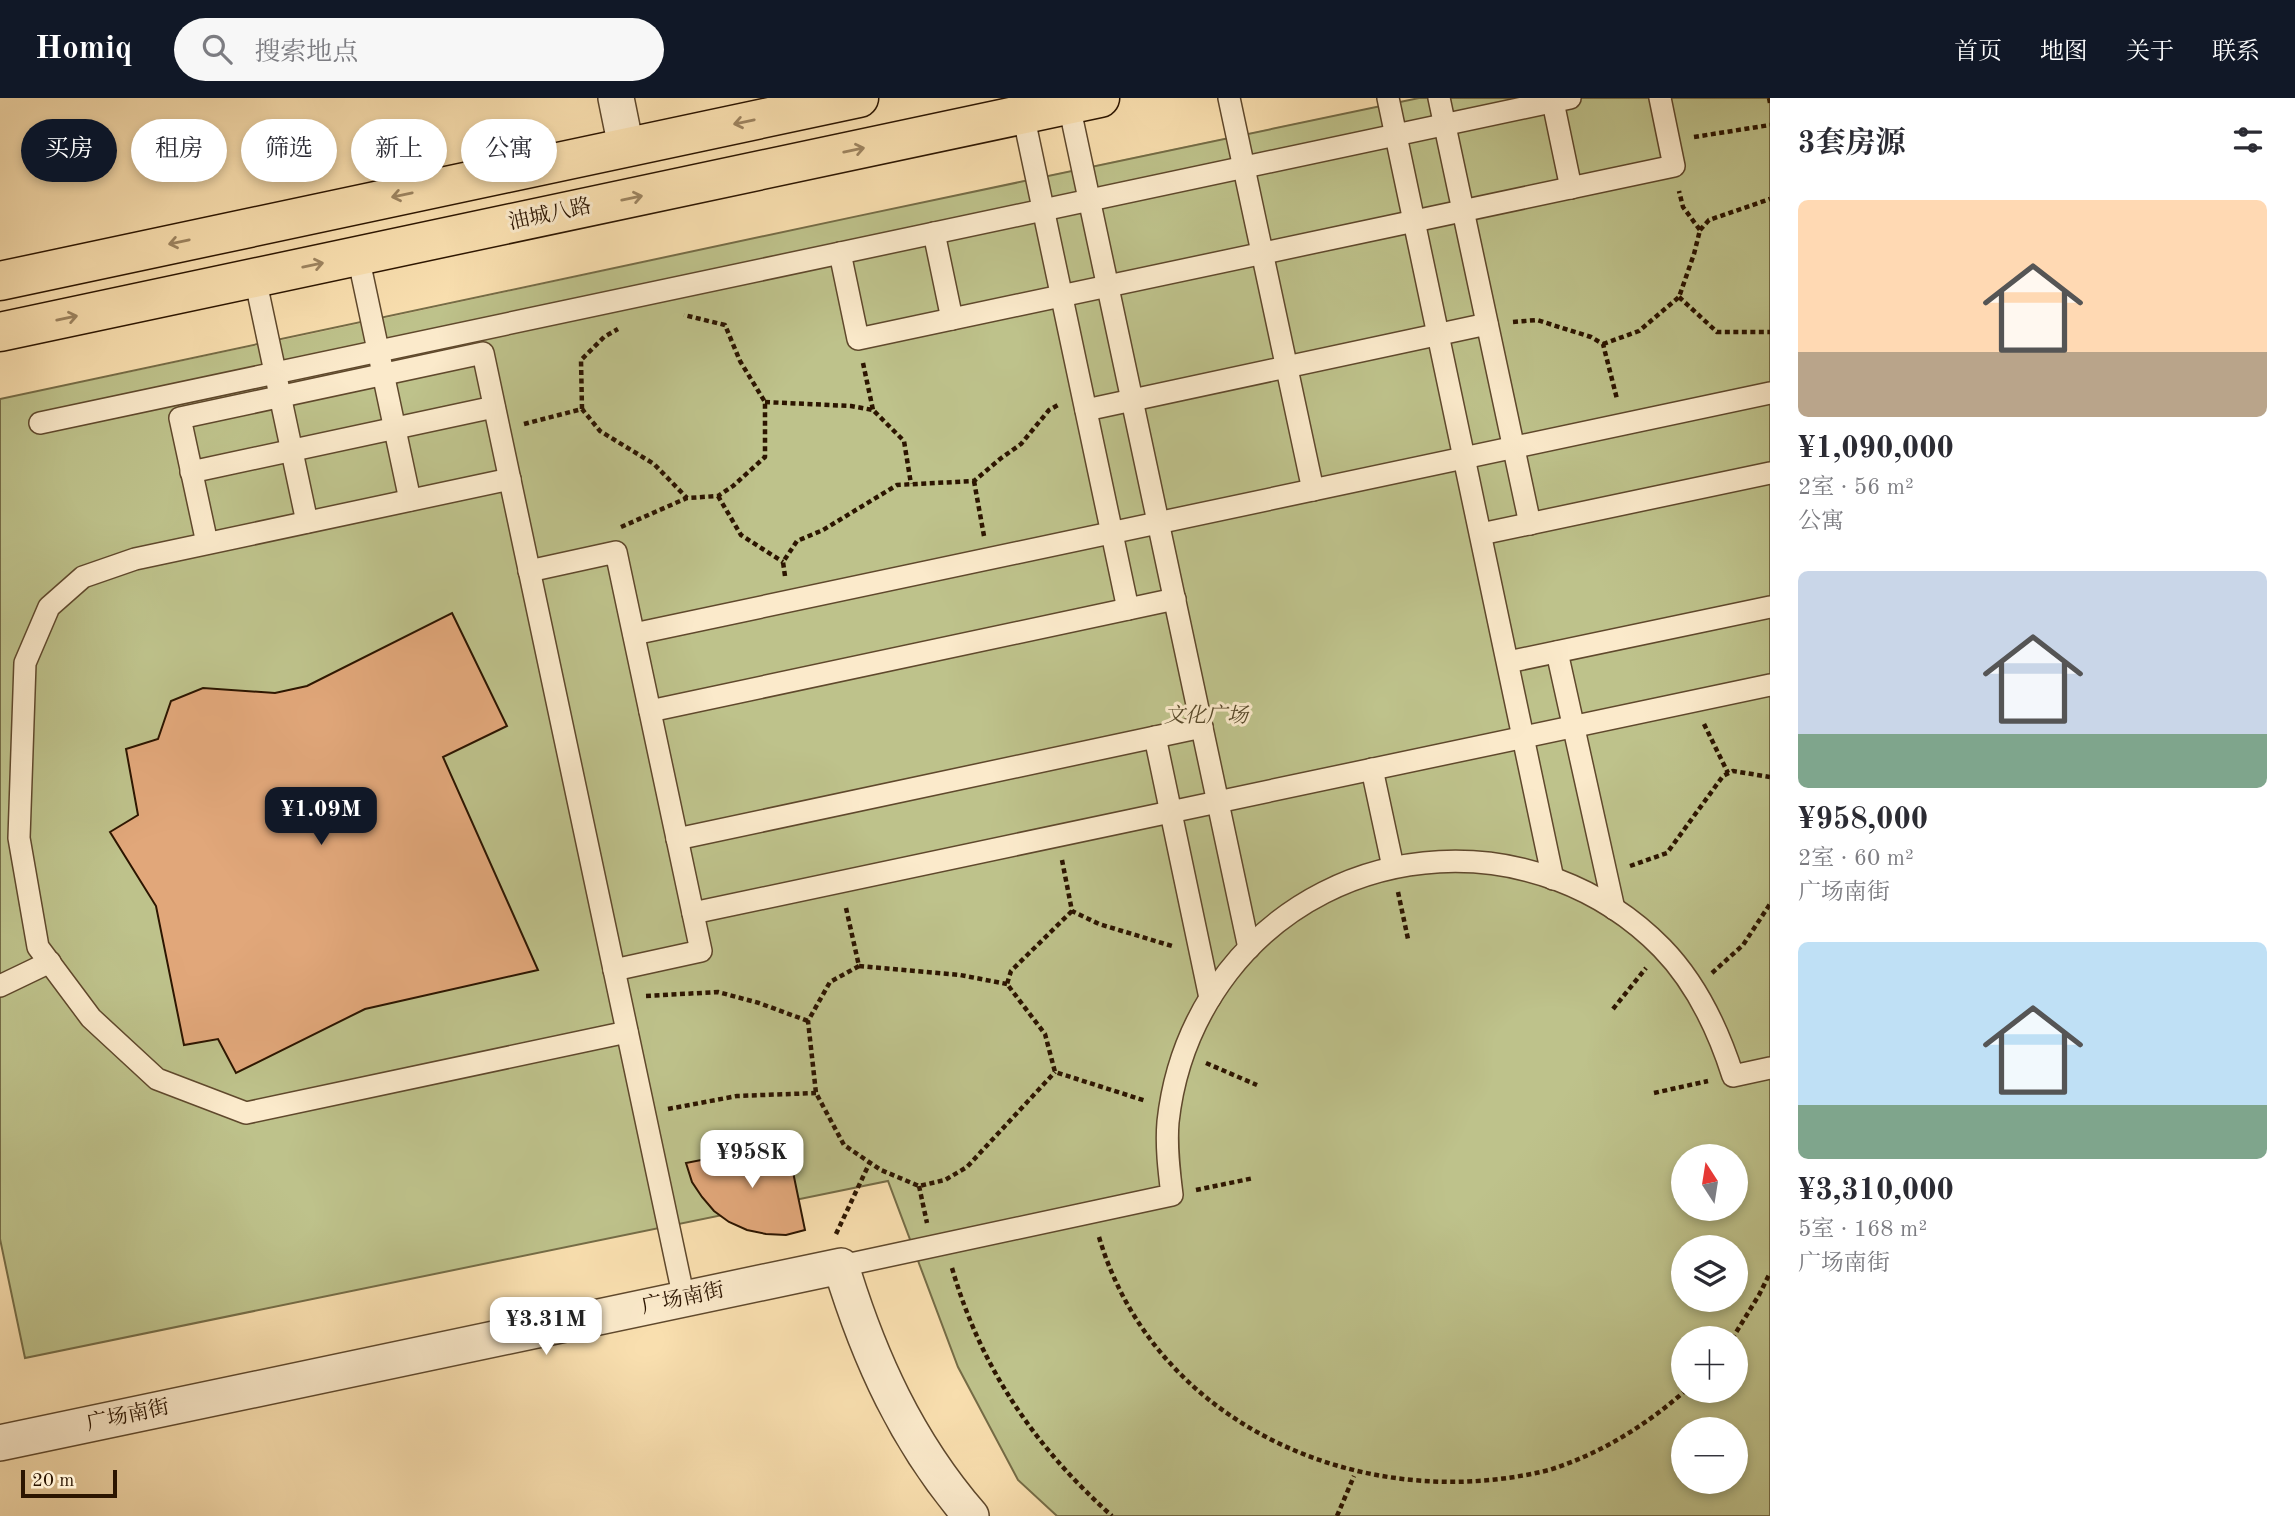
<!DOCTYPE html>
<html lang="zh">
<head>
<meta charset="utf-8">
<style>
	body { margin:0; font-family:"Old Standard TT","Noto Serif SC",serif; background:#f7f7f7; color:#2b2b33; height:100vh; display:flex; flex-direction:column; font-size:26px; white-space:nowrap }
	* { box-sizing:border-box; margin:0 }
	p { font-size:23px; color:#7c7c81 }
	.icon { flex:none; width:38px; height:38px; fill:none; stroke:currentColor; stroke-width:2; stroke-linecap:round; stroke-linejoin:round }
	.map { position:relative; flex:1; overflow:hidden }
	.sheet { display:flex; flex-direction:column; background:#fff; width:525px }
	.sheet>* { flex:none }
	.top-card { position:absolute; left:21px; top:21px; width:665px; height:63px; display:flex; gap:14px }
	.needle { width:46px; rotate:348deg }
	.buttons { position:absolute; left:1671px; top:1046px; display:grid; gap:14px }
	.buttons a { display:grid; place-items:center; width:77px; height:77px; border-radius:50%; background:#fff; box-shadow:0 4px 10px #0003; font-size:35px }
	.scale { position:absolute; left:21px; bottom:18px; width:96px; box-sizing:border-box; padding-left:7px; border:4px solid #2c1500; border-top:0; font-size:19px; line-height:24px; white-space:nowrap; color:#2c1500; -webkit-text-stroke:5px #fbeacb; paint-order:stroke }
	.price { position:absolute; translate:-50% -60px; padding:0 16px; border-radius:14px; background:#fff; color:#222; font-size:23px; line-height:46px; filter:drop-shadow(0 2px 4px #0008) }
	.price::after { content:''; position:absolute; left:50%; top:42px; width:21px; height:16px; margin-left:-10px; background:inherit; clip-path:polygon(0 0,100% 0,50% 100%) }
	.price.active { background:#111827; color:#fff }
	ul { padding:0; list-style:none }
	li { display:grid; align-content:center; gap:14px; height:371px; padding:0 28px }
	li span { display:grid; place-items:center; height:217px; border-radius:10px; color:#555 }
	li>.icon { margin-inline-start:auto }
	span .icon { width:126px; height:126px; fill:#fffc; stroke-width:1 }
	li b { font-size:30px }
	h2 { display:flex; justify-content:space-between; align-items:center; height:84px; padding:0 28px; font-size:30px }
	.pill { padding:0 24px; border-radius:32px; background:#fff; box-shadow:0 4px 10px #0003; font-size:24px; line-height:63px }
	.pill.active { background:#111827; color:#fff }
	header { display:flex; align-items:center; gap:42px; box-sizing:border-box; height:98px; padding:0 35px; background:#111827; color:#fff }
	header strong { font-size:33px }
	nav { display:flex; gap:38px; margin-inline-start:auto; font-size:24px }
	.search { width:490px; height:63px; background:#f7f7f7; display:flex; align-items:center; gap:18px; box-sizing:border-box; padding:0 24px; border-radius:38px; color:#7c7c81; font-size:26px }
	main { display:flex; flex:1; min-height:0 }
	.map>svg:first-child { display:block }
</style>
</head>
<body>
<header>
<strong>Homiq</strong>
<div class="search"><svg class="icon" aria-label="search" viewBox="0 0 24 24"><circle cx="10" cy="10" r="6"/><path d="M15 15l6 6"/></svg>搜索地点</div>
<nav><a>首页</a><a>地图</a><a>关于</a><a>联系</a></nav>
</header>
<main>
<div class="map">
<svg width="1770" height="1418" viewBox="0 0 1770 1418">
	<rect width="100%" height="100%" fill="#f9dfaf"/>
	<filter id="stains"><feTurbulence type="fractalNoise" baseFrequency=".00286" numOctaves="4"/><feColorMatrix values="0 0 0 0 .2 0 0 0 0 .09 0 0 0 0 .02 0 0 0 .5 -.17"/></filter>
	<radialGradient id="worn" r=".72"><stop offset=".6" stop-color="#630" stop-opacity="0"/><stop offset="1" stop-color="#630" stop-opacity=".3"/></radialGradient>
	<path fill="#bec28b" stroke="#756c46" stroke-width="2" fill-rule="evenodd" d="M1419 0H1770V1418H1057L1018 1382 958 1269 888 1083 25 1260 0 1141V301C474 204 945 96 1419 0ZM1684 1059H1736V1111H1684ZM1684 1150H1736V1202H1684ZM1684 1241H1736V1293H1684ZM1684 1332H1736V1384H1684Z"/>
	<g fill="#e1a77a" stroke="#2c1500" stroke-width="2">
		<path d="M452 515 507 628 443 659 538 872 365 911 236 975 218 941 184 947 156 808 110 734 138 717 126 651 158 641 171 603 203 590 275 595 307 588Z"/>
		<path d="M787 1045 805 1132 786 1137 766 1136 747 1132 729 1124 714 1113 702 1099 692 1084 686 1065Z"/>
	</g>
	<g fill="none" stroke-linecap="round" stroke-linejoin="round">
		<defs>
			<g id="pedestrian">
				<path d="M1229 0 1313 392"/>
				<path d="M1388 0 1553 781"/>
				<path d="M1439 0 1530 426"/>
				<path d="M1553 4 1571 90"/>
				<path d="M1069 7 1249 850"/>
				<path d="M1023 16 1128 511"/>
				<path d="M934 135 952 221"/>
				<path d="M840 155 858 241 1674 68 1660 0"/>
				<path d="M358 158 410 402"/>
				<path d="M255 180 307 424"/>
				<path d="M1086 312 1487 226"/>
				<path d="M40 325 1570 0"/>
				<path d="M191 374 494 309"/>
				<path d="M510 381 135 461 83 479 49 509 25 565 19 740 38 849 91 920 157 981 246 1015 627 934"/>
				<path d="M1481 436 1770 375"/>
				<path d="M207 445 180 320 483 255 684 1201"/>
				<path d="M529 473 616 454 701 853 614 872"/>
				<path d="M634 536 1770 295"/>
				<path d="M1557 554 1614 811"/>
				<path d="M1508 564 1770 509"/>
				<path d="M650 613 1175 501"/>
				<path d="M1155 639 1210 900"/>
				<path d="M1372 671 1393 769"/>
				<path d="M677 741 1202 629"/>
				<path d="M693 815 1770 587"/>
				<path d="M0 888 50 864"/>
				<path d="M841 1168 1172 1097C1169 1073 1166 1048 1168 1024 1174 969 1195 917 1228 874 1335 736 1540 726 1662 850 1697 886 1718 931 1733 978L1770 970"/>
			</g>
			<g id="tertiary">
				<path d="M616 0 626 49"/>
				<path d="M0 1345 841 1168C869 1260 907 1344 971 1418"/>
			</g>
			<g id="primary">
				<path d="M0 183 859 0"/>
				<path d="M0 234 1100 0"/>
			</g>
		</defs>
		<use href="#pedestrian" stroke="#5f482c" stroke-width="24"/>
		<use href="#tertiary" stroke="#5f482c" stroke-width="38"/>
		<use href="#primary" stroke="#2c1500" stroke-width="41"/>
		<g stroke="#2c1500" stroke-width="4.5" stroke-dasharray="5 3.5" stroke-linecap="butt">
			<path d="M1769 0 1770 5"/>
			<path d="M1694 39 1770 27"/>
			<path d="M1700 132 1709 122 1770 101"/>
			<path d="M1679 199 1717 234H1770"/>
			<path d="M1513 224 1537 222 1591 239 1603 246 1617 301"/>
			<path d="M1603 246 1639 233 1679 199 1694 156 1700 132 1683 109 1679 93"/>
			<path d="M863 265 873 312"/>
			<path d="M765 304 851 308 873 312 904 343 911 386"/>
			<path d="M582 311 581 262 604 239 618 231"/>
			<path d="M524 326 582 311 600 333 654 366 687 400"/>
			<path d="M974 383 984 438"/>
			<path d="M718 398 741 437 783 464"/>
			<path d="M621 429 687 400 718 398 733 388 765 359V304L740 263 725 227 684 217"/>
			<path d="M785 478 783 464 797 443 823 432 897 387 974 383 1000 361 1021 346 1049 312 1060 306"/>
			<path d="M1704 626 1728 675"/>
			<path d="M1062 762 1072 813 1099 826 1172 848"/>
			<path d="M1630 768 1667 755 1723 678 1733 673 1770 679"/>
			<path d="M1398 794 1408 841"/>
			<path d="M846 810 859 868 960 877 1007 886"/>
			<path d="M1072 813 1011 873 1007 886 1045 936 1055 974 1146 1003"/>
			<path d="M859 868 830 884 808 923 816 995 844 1047 881 1072 919 1088 945 1082 967 1069 1055 974"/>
			<path d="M1712 875 1743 847 1770 806"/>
			<path d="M646 898 718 894 759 905 808 923"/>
			<path d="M1613 911 1646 870"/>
			<path d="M1206 965 1257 987"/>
			<path d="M1654 995 1708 983"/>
			<path d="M668 1011 737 998 816 995"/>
			<path d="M919 1088 927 1125"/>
			<path d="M1196 1092 1254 1080"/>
			<path d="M836 1136 870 1064"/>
			<path d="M1099 1139C1155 1328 1363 1418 1549 1372 1600 1356 1645 1328 1685 1293"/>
			<path d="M952 1170C981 1270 1034 1348 1112 1418"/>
			<path d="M1732 1241 1759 1197 1770 1175"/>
			<path d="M1337 1418 1354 1378"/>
		</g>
		<use href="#pedestrian" stroke="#fbeacb" stroke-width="21"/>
		<use href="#tertiary" stroke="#fbeacb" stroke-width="35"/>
		<use href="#primary" stroke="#f9dfaf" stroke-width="38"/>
	</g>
	<defs><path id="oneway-shaft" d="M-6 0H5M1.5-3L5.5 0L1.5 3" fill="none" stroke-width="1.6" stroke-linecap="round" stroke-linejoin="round" transform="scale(1.75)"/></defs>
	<g stroke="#9d8460">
		<use href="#oneway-shaft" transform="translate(744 24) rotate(168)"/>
		<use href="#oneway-shaft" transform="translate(854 52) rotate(-12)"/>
		<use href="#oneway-shaft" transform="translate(402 97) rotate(168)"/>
		<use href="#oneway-shaft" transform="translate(632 100) rotate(-12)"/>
		<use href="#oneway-shaft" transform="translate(179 144) rotate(168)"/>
		<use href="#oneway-shaft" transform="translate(313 167) rotate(-12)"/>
		<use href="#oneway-shaft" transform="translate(67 220) rotate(-12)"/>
	</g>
	<g text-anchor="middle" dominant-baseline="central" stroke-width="6" stroke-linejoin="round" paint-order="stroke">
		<g font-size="21" fill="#2c1500" stroke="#fbeacb">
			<text transform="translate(550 117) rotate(-12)">油城八路</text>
			<text transform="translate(683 1201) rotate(-12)">广场南街</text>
			<text transform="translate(128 1318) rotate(-12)">广场南街</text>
		</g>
		<g font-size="21" font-style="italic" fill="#58492a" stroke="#fbeacb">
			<text x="1206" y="618">文化广场</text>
		</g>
	</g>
	<rect width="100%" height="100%" filter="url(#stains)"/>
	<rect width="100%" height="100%" fill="url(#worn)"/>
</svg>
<div class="buttons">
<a><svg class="needle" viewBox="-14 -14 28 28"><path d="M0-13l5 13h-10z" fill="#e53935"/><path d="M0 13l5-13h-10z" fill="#7c7c81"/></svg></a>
<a><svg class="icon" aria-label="layers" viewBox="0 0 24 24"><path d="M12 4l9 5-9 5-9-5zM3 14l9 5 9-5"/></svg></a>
<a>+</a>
<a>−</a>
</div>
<div class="scale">20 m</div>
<b class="price active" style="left:321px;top:749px">¥1.09M</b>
<b class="price" style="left:752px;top:1092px">¥958K</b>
<b class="price" style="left:546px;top:1259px">¥3.31M</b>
<div class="top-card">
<a class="pill active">买房</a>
<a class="pill">租房</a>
<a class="pill">筛选</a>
<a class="pill">新上</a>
<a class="pill">公寓</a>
</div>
</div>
<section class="sheet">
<h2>3套房源<svg class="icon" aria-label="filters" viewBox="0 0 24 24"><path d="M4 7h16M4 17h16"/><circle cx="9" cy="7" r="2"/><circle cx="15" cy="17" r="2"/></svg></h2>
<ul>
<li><span style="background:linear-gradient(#ffd9b3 70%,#b9a48a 0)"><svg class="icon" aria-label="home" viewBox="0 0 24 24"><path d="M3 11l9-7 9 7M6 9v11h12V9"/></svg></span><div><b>¥1,090,000</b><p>2室 · 56 m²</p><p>公寓</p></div></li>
<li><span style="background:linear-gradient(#c9d6e8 75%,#7fa58c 0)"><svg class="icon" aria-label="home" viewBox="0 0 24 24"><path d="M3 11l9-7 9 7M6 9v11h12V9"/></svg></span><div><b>¥958,000</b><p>2室 · 60 m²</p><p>广场南街</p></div></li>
<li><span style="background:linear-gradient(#bfe0f5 75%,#7fa58c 0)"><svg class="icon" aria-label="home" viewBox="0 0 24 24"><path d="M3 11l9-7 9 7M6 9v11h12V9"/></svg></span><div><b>¥3,310,000</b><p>5室 · 168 m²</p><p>广场南街</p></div></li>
</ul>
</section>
</main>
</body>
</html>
